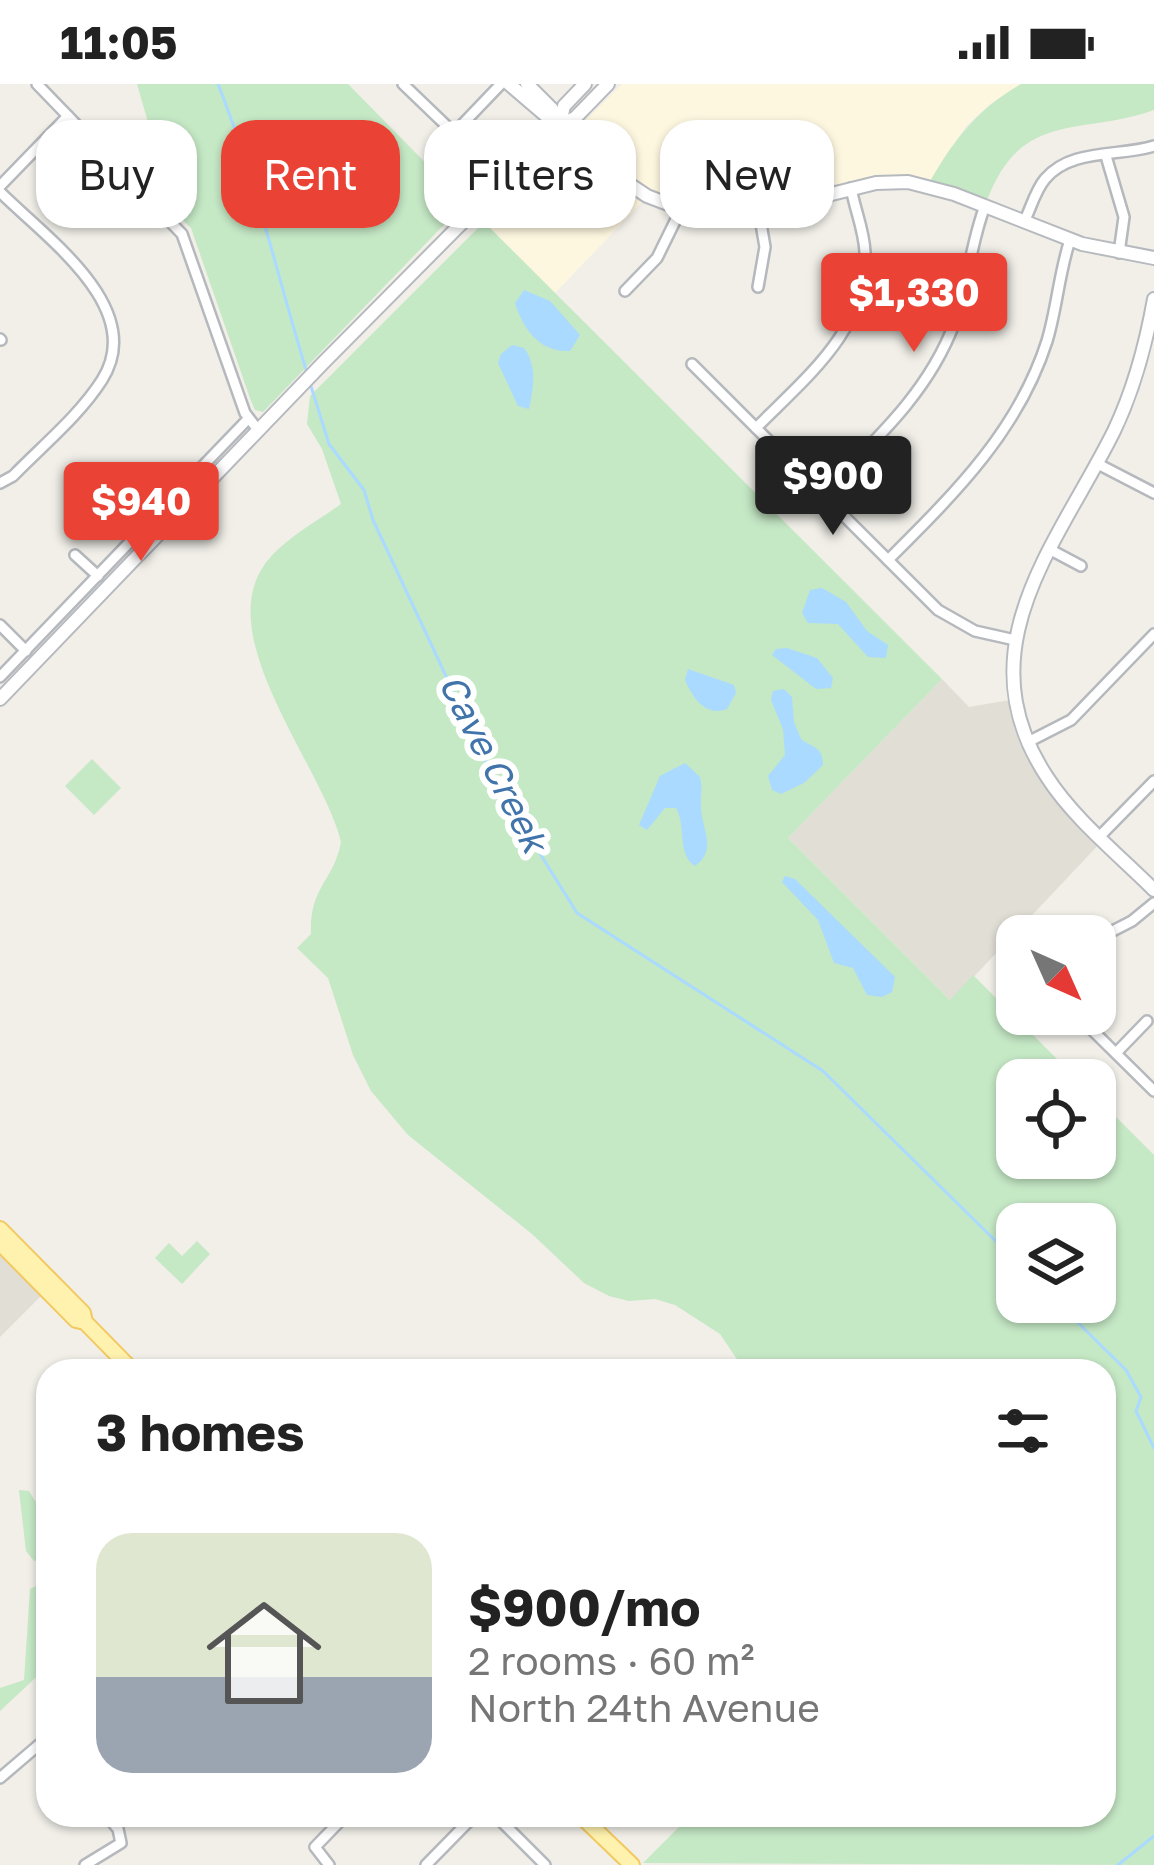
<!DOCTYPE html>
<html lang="en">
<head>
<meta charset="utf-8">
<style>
	body { margin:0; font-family:"Golos Text",sans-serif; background:#f2f2f2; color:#222; height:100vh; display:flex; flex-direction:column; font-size:45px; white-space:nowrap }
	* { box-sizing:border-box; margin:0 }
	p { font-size:39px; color:#767676 }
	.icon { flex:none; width:66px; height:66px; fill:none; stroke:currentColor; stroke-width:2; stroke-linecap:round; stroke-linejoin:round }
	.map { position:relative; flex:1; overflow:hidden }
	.details { position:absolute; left:36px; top:1275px; width:1080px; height:468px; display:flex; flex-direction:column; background:#fff; border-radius:36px; box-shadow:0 3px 9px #0004 }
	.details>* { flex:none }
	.top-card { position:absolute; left:36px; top:36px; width:1083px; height:108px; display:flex; gap:24px }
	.needle { width:78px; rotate:135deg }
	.tools { position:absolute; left:996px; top:831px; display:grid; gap:24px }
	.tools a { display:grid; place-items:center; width:120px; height:120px; border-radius:24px; background:#fff; box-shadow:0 3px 9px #0004; font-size:60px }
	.price { position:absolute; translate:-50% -102px; padding:0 27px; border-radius:12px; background:#ea4335; color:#fff; font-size:39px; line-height:78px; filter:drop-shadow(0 3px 6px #0008) }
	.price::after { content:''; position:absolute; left:50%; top:72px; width:36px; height:27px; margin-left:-18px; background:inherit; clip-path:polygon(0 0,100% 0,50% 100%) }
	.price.current { background:#222; color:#fff }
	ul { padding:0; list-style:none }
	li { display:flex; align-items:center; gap:36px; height:300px; padding:0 60px }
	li+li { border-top:3px solid #e0e0e0 }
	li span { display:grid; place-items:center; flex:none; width:336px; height:240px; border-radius:36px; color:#555 }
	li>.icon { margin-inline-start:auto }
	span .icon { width:144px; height:144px; fill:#fffc; stroke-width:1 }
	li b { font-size:51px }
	h2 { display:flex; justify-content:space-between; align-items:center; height:144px; padding:0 60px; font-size:51px }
	.pill { padding:0 42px; border-radius:36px; background:#fff; box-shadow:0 3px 9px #0004; font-size:42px; line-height:108px }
	.pill.current { background:#ea4335; color:#fff }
	.status { display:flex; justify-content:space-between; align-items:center; height:84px; padding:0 60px; background:#fff; direction:ltr }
	.status svg { height:33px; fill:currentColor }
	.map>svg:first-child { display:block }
</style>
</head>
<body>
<div class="status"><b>11:05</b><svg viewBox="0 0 49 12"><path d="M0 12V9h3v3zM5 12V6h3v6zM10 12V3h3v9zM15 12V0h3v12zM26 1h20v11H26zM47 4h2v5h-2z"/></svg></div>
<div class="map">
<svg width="1154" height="1781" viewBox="0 0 1154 1781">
	<rect width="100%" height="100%" fill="#f1efe8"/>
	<path fill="#fef7e0" d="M622 0H1021L990 20 966 42 928 101 908 98 735 131 647 113 555 209 484 138Z"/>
	<g fill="#e1ded6">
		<path d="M942 595 969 623 1016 615 1043 687 1103 756 951 917 788 754Z"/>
		<path d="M0 1169 41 1212 0 1253Z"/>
	</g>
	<g fill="#c5e8c5" fill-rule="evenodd">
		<path d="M137 0H348L465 119 263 328 255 326 251 317 191 144 161 115 166 107 165 97Z"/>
		<path d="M1021 0H1154V26C1078 53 1019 24 985 122L928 101C952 58 977 25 1021 0Z"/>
		<path d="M484 138 942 595 788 754 950 916 973 891 1078 996H1017V1074H1095V1012L1154 1071V1781L643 1779 691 1731H1104V1287H745L720 1250 675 1221 655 1215 629 1217 609 1212 584 1199 532 1150 408 1051 371 1007 353 971 328 894 297 864 311 850C309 803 334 797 341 758 324 685 214 557 263 483 280 457 316 438 341 420L322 365 307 340 310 312ZM1017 1140H1095V1218H1017Z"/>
		<path d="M92 675 121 704 94 731 65 702Z"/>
		<path d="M197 1157 210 1170 182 1200 155 1174 169 1159 182 1172Z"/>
		<path d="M19 1406 29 1407 48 1438V1473L34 1477 26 1467Z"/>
		<path d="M48 1496 45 1534 48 1539V1582L0 1627V1604L24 1596 30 1505Z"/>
	</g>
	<g fill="#aadaff">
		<path d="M524 206 550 217 580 251 570 267C540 269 523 245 515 219Z"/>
		<path d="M512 261 524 264C538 283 533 305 529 325L518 322 498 279 501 270Z"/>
		<path d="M822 504 846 518 867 547 888 561 886 574 868 573 838 540 808 539 802 529 810 506Z"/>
		<path d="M787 564 817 574 833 594 831 604 816 605 772 571 776 565Z"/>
		<path d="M688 585 734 601 736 609 727 625C705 633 693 614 685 596Z"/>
		<path d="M784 605 792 613 794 638 801 655C812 664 823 662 823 681L804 699 781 710 772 706 768 692 785 671 783 645 771 616 773 607Z"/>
		<path d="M685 679 700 693C703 705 700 713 701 725 703 748 717 766 695 782 676 769 687 743 676 724H665L647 746 639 741 660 692Z"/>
		<path d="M785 792 795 795 895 893 892 908 882 913 867 911 853 884 834 879 818 836 782 798Z"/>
	</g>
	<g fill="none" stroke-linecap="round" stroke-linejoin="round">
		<g stroke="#aadaff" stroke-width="3">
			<path d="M218 0C255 93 278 194 307 289"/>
			<path d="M310 299 329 360 364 406 373 436 496 699 577 829 823 987 1017 1178"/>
			<path d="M1057 1218 1126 1286 1141 1313 1136 1327 1154 1364"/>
			<path d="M1118 1781 1154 1752"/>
		</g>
		<defs>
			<g id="street">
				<path d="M37 0 182 150 245 329 258 346"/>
				<path d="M403 0 454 49"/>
				<path d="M433 71 501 0"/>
				<path d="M1106 72 1124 133 1119 169"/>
				<path d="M0 102 68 32"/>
				<path d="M0 108C45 153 148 224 102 296 79 332 42 362 13 392L0 399"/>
				<path d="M1024 138C1031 124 1035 107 1045 95 1071 64 1119 73 1154 62"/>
				<path d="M758 203 765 163 759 128"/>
				<path d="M625 207 657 174 681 125"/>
				<path d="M0 255 1 256"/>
				<path d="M692 280 938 526 975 547 1015 556"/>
				<path d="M756 344C805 294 869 245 865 168 864 146 855 126 851 104"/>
				<path d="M1096 379 1154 409"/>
				<path d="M150 393 172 415"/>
				<path d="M822 410C872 359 928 310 954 240 968 202 970 161 985 122"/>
				<path d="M1049 465 1081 482"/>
				<path d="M75 471 98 492"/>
				<path d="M888 476C953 411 1018 348 1047 257 1057 224 1059 189 1070 156"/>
				<path d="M0 541 26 567"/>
				<path d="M0 593 248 335"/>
				<path d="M1028 658 1071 636 1154 550"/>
				<path d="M1100 752 1154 697"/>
				<path d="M1095 856 1132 837 1154 819"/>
				<path d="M1076 930 1154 1007"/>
				<path d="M1116 969 1147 937"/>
				<path d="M0 1694 48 1653"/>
				<path d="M495 1731 545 1781"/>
				<path d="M85 1781 121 1759 118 1745 106 1731"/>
				<path d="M329 1781 315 1763 346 1731"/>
				<path d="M426 1781 475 1731"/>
			</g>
			<g id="secondary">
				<path d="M509 0 614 90 647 112 681 125 717 131 759 128 876 99 908 98 954 110 1082 160 1154 174"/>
				<path d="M527 0 552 25 559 40"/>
				<path d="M560 39 564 22 585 0"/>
				<path d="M1154 215C1146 260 1134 305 1114 347 1058 460 962 564 1047 693 1074 735 1118 770 1154 806"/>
				<path d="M0 615 323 279 559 41 575 34 608 0"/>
			</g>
			<g id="primary">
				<path d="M0 1145 83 1229 85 1238"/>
				<path d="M0 1159 76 1236 85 1238 133 1287"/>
				<path d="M580 1731 632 1781"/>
			</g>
		</defs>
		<use href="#street" stroke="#b5b8bc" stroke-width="14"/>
		<use href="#secondary" stroke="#b6babf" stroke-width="16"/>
		<use href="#primary" stroke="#f2c960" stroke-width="18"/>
		<use href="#street" stroke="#fff" stroke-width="9"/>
		<use href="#secondary" stroke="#fff" stroke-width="12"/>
		<use href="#primary" stroke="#fff2af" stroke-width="14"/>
	</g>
	<g text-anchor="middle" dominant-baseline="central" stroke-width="12" stroke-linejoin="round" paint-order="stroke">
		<g font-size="36" font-style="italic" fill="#4174aa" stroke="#fff">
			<text transform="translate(494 679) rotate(63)">Cave Creek</text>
		</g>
	</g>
</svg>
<div class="tools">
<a><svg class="needle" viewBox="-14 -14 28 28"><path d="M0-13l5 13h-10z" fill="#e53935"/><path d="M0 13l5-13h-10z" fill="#767676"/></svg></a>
<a><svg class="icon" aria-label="locate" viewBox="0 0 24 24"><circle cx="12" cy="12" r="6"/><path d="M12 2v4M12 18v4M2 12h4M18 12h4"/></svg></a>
<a><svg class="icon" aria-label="layers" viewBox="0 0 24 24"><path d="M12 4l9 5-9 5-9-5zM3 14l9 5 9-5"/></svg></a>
</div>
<b class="price" style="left:914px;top:271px">$1,330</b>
<b class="price current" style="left:833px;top:454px">$900</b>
<b class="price" style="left:141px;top:480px">$940</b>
<div class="top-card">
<a class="pill">Buy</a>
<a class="pill current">Rent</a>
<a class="pill">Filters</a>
<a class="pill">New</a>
</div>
<section class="details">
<h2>3 homes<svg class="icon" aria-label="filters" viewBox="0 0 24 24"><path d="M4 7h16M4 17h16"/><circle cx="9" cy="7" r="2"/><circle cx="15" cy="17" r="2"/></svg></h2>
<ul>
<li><span style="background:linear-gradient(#dfe7d0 60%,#9aa5b1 0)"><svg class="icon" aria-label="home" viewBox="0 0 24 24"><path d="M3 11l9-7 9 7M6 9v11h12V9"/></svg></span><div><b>$900/mo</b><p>2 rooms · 60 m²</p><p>North 24th Avenue</p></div></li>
</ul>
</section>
</div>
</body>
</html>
